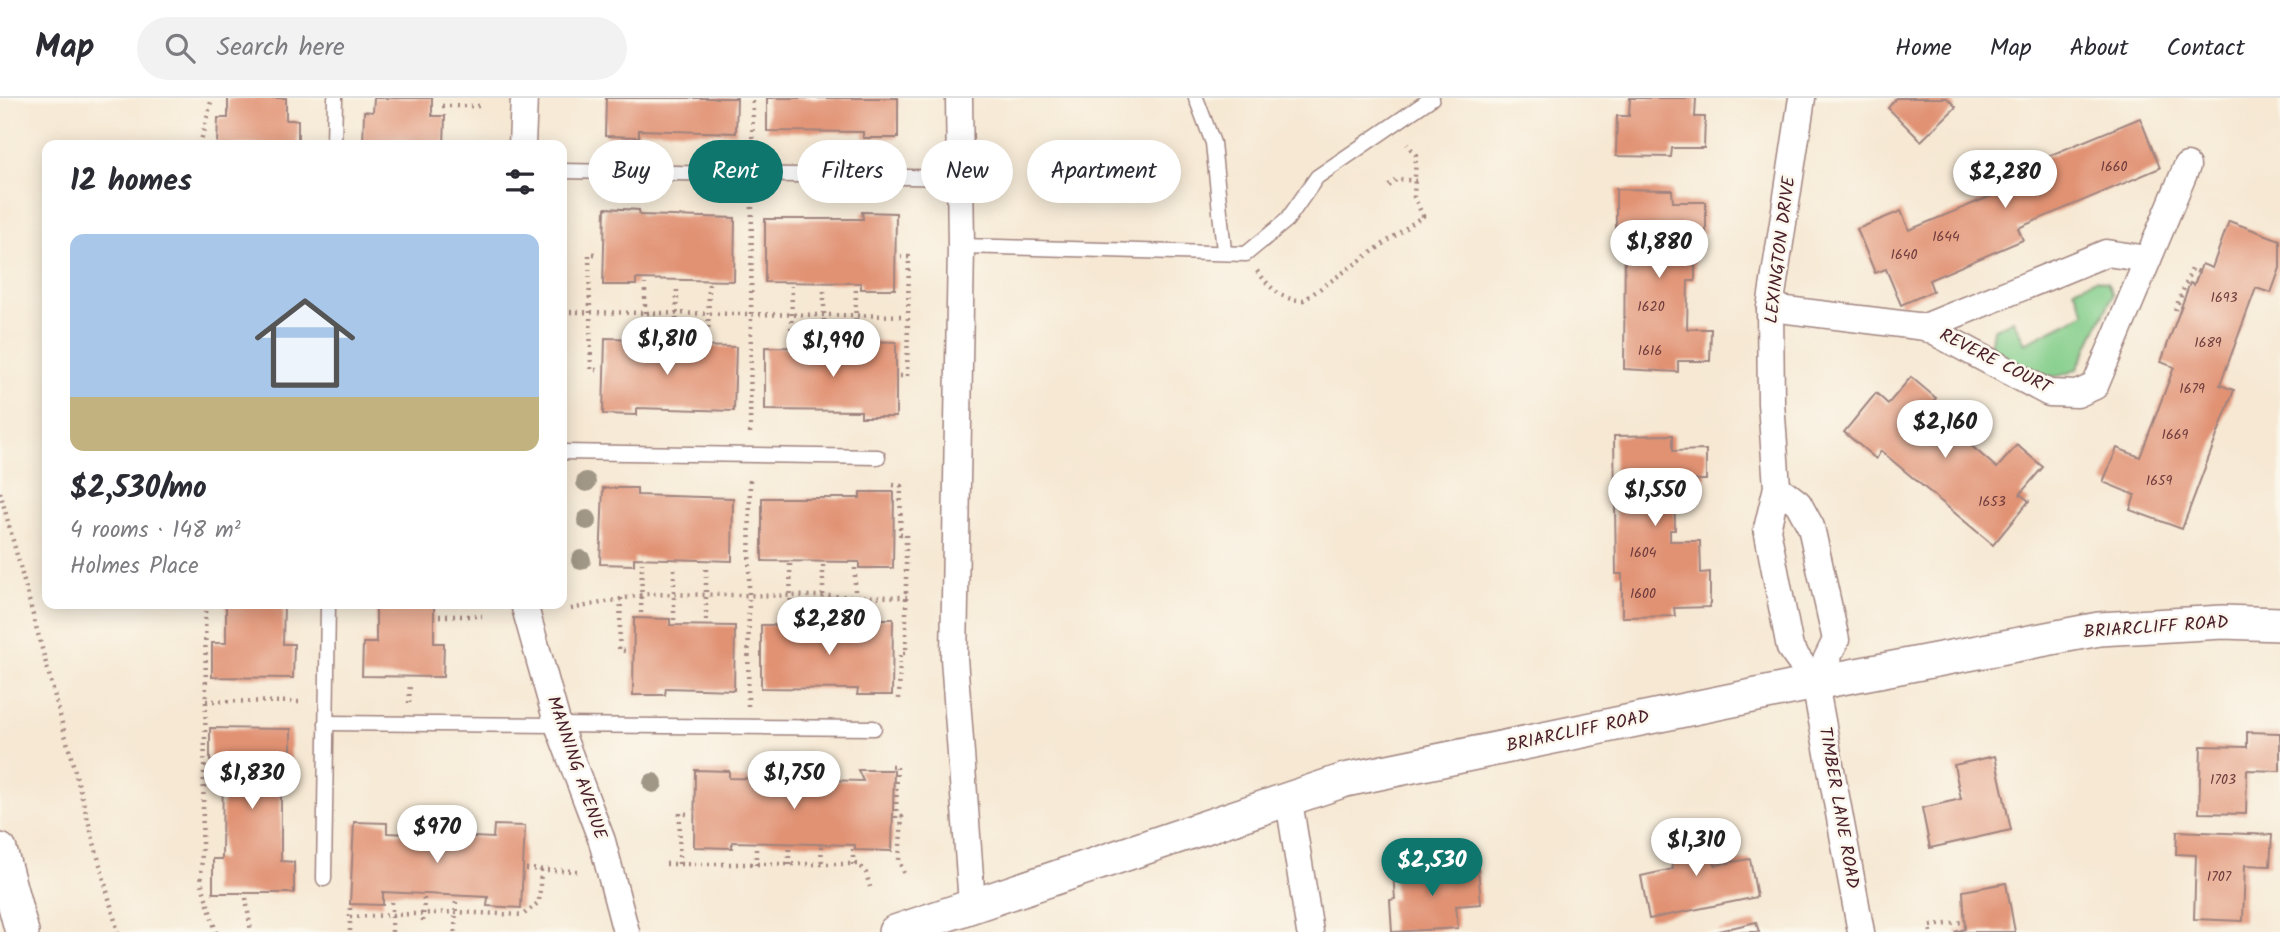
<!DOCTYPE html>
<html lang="en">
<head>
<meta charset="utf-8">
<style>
	body { margin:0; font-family:Kalam,sans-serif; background:#f2f2f3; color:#2b2b33; height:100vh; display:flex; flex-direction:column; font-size:26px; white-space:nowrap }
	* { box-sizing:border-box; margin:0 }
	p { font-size:23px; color:#7c7c81 }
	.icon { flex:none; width:38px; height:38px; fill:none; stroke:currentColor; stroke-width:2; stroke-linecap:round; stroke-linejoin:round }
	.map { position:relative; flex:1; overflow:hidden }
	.sheet { position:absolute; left:42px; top:42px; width:525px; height:469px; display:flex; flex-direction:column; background:#fff; border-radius:14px; box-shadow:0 4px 18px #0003 }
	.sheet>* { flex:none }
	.banner { position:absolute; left:588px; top:42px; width:665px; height:63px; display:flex; gap:14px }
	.price { position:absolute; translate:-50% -60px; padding:0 16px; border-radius:24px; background:#fff; color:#222; font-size:23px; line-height:46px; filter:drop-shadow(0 2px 4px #0008) }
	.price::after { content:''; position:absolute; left:50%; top:42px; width:21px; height:16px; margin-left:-10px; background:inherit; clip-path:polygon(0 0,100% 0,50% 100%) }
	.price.on { background:#0f766e; color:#fff }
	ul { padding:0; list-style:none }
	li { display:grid; align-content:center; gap:14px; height:371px; padding:0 28px }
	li+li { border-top:2px solid #e1e1e2 }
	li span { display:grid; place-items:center; height:217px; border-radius:14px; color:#555 }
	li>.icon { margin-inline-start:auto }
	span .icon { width:126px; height:126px; fill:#fffc; stroke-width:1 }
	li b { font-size:30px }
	h2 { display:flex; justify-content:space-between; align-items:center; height:84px; padding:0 28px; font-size:30px }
	.tag { padding:0 24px; border-radius:32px; background:#fff; box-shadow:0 4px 18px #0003; font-size:24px; line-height:63px }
	.tag.on { background:#0f766e; color:#fff }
	header { display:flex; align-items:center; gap:42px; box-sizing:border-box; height:98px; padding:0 35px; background:#fff; border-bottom:2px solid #e1e1e2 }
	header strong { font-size:33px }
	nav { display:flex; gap:38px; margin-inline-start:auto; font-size:24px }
	.search { width:490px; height:63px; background:#f2f2f3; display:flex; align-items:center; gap:18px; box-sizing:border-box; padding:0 24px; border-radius:38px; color:#7c7c81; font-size:26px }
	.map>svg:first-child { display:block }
</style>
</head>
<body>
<header>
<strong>Map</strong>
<div class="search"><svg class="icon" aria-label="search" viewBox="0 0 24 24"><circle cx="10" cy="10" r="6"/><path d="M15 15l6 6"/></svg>Search here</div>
<nav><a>Home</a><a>Map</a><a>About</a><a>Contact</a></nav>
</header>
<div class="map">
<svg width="2280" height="834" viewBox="0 0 2280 834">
	<rect width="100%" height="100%" fill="#fbf7ec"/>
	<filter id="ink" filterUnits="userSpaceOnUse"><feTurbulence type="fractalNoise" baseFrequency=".0143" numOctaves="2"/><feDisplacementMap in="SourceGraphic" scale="14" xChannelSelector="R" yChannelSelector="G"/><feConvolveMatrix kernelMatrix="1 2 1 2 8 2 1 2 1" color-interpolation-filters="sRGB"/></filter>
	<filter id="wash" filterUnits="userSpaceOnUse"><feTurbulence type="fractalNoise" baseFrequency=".00686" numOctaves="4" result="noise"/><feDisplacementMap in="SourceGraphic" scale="28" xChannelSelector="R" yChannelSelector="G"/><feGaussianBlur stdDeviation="1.57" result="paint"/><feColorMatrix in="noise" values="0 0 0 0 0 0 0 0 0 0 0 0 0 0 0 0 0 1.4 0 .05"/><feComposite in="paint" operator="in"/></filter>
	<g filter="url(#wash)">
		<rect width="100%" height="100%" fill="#f6e8d3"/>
		<path fill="#84ce8b" stroke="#67765b" stroke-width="2" d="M2096 181 2107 184 2113 197 2077 271C2042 291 2020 267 1990 249L1993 232 2013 222 2025 245 2085 215 2074 191Z"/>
		<g id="blocks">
			<g fill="#e19273">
				<path d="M228 0H286V22H298V47H217L218 20H228Z"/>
				<path d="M374 0H432V18H445L444 47H363L364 13 373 14Z"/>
				<path d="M606 0H737L736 35 639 32V39L605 38Z"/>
				<path d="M767 0H898V40H863V34L767 33Z"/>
				<path d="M1630 0H1696L1695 19H1705L1704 50H1672L1671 59 1616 58 1617 18H1629Z"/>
				<path d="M1896 0H1947L1956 9 1921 43 1888 10Z"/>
				<path d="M2140 20 2160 70 2018 130 2023 142 1929 182 1933 193 1901 207 1886 171 1875 175 1857 131 1901 113 1909 132 2004 93 1998 79Z"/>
				<path d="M1616 91 1672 92 1673 104H1706V135H1680L1679 152H1695V183H1688L1687 231H1711L1710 263H1678V274L1624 271 1625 134H1616Z"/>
				<path d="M605 110 639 112 640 117 735 120 734 183 636 181V187H603Z"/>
				<path d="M862 114 896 115 895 191H861V185L765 184V121H863Z"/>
				<path d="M2229 123 2280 142V170L2271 195 2256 190 2220 287 2234 292 2182 431 2130 412 2135 397 2103 384 2117 350 2140 359 2174 269 2161 264 2190 185 2194 187 2202 166 2212 170Z"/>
				<path d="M605 240 640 241V247L736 249 734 313 637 310V317L603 316Z"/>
				<path d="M863 243 896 244V319H861V313L765 312V249L862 250Z"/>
				<path d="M1911 279 1936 300 1923 315 1935 325 1942 315 1963 333 1960 338 1997 370 2017 347 2043 369 2020 396 2029 403 1993 447 1881 353 1876 361 1844 334 1876 295 1888 306Z"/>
				<path d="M1673 337V353L1706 352V382H1674L1675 432H1670V443H1700L1701 475 1710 474V509L1674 510 1675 518 1622 519V476H1616L1614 338Z"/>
				<path d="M603 390H637V397L733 400 732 463 634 460V467L600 466Z"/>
				<path d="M860 394H894L893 470H859V464L762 463V400H860Z"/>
				<path d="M226 506H284L283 546H294L293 580 212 579V545H226Z"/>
				<path d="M376 506H434V545H444L443 579 362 578 363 545H376Z"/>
				<path d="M634 520 670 521V527L735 528 734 592 666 590 665 597H633Z"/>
				<path d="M859 521H893L892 597H857L858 591 761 590V527H859Z"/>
				<path d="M210 630 291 631V665H281V763L294 764V795H213V761H222L223 663H210Z"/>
				<path d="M2247 634 2280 635V673L2247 672 2246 716 2199 715 2201 648 2247 649Z"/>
				<path d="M1995 658 2011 732 1930 750 1922 710 1961 701 1954 667Z"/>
				<path d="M695 672 729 673V680L863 683 858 672H894L892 753 855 752V747L732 744V750L694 749Z"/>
				<path d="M354 724 387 725V735L493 740 494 727 525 728 521 810 487 808 488 799 383 794V807L350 806Z"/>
				<path d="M1707 729 1715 767 1750 761 1757 799 1649 821 1641 778 1673 771 1666 737Z"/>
				<path d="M2177 733 2272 737 2270 768 2245 767 2243 823 2194 821 2196 757 2176 756Z"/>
				<path d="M1453 770V773L1478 771 1481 806 1456 808 1458 830 1392 834 1390 802 1395 801 1393 775Z"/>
				<path d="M2006 785 2015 834H1954L1965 831 1963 793Z"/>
				<path d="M1756 824 1759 834H1718V833Z"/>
			</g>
		</g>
	</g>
	<g filter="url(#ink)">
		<use href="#blocks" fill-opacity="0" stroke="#a0847f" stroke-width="2"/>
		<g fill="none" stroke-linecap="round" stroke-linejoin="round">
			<defs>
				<g id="service">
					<path d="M1196 0 1213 45 1224 153"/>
					<path d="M334 47 335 0"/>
					<path d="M562 73 961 80"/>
					<path d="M961 148 1246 156 1287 122 1317 79 1432 0"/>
					<path d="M562 354 878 359"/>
					<path d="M326 625 874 630"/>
					<path d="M324 781 328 506"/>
				</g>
				<g id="minor">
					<path d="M959 0 961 148 954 560 972 806"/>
					<path d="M1802 0 1770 210 1771 305 1777 389 1767 431 1790 550 1815 585 1861 834"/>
					<path d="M522 47 524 0"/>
					<path d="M1770 210 1925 229 2049 295 2077 296 2095 288 2187 68"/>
					<path d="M1925 229 2106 155 2148 161"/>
					<path d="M1777 389 1798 405 1811 429 1836 542 1815 585"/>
					<path d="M524 506 557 624 602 743 626 834"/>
					<path d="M1289 703 1310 834"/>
				</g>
				<g id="tertiary">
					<path d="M0 752 22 834"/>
					<path d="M895 834 1345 682 1815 585 2099 531 2223 524 2280 526"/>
				</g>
			</defs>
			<use href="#service" stroke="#a0847f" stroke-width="17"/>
			<use href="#minor" stroke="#a0847f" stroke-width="29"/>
			<use href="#tertiary" stroke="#a0847f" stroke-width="36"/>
			<g stroke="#a0847f" stroke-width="4.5" stroke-dasharray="2 5" stroke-linecap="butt">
				<path d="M442 8H481"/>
				<path d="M200 47 212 0"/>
				<path d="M752 54 753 0"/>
				<path d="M1389 88 1397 81 1416 83"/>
				<path d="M1257 173C1271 190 1281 203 1304 202L1423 118 1414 99 1416 57 1407 46"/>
				<path d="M2175 212 2192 171 2199 174"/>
				<path d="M570 214 906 218"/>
				<path d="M645 243V186"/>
				<path d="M676 243 677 187"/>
				<path d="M855 243 856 189"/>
				<path d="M708 244 709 186"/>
				<path d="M824 244V188"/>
				<path d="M791 245 792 188"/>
				<path d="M597 272H591L589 156H598"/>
				<path d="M900 278H907L909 159H901"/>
				<path d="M1928 319 1936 309 1950 320"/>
				<path d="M750 335 752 99"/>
				<path d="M893 387 901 388 900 436H906V555H900L899 602"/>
				<path d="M0 394 118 834"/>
				<path d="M790 466 791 523"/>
				<path d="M823 467V524"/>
				<path d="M621 500 619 552 625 553"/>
				<path d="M205 506 206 603 201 783 216 834"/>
				<path d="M571 511 646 496 907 499"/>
				<path d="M641 515 642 465"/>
				<path d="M439 518H482"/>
				<path d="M855 521V468"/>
				<path d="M674 522V466"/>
				<path d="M706 522V466"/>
				<path d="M206 603 304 604"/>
				<path d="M409 605 410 585"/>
				<path d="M748 608 750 379"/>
				<path d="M891 668H897L896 720 902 719 899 762 905 779"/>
				<path d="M821 748 822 768"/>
				<path d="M666 766H858L866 775 870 789"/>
				<path d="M679 766 680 715 687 716"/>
				<path d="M756 767V747"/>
				<path d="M789 767V748"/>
				<path d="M853 767V750"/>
				<path d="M526 771 577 773"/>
				<path d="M246 800 251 834"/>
				<path d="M350 810V834"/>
				<path d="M350 819 455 814 523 817 539 804 541 772"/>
				<path d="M423 823 424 799"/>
				<path d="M392 834V800"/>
				<path d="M455 834 456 801"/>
				<path d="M1931 834 1930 828 1963 824"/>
			</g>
			<use href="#service" stroke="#fff" stroke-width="14"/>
			<use href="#minor" stroke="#fff" stroke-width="26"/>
			<use href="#tertiary" stroke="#fff" stroke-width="33"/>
		</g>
		<g fill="#a19787">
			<circle cx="586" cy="384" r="10"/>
			<circle cx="587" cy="422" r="10"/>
			<circle cx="581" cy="462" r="10"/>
			<circle cx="653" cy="685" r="10"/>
		</g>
	</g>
	<g text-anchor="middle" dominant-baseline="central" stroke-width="5" stroke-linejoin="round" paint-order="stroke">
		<g font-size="14" fill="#703c3d">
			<text x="2114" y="69">1660</text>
			<text x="1946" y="139">1644</text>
			<text x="1904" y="157">1640</text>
			<text x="2224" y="200">1693</text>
			<text x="1651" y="209">1620</text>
			<text x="2208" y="245">1689</text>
			<text x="1650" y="253">1616</text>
			<text x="2192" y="291">1679</text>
			<text x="2175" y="337">1669</text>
			<text x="2159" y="383">1659</text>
			<text x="1992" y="404">1653</text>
			<text x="1643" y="455">1604</text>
			<text x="1643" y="496">1600</text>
			<text x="2223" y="682">1703</text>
			<text x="2219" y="779">1707</text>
		</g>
		<g font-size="18" fill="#4a1f2b" stroke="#fbf7ec">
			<text transform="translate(1781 152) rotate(-83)">LEXINGTON DRIVE</text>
			<text transform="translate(1995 264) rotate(27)">REVERE COURT</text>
			<text transform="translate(2156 530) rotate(-4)">BRIARCLIFF ROAD</text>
			<text transform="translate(1578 634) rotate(-12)">BRIARCLIFF ROAD</text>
			<text transform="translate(576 670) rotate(71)">MANNING AVENUE</text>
			<text transform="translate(1838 710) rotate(80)">TIMBER LANE ROAD</text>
		</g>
	</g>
</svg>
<b class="price" style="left:2005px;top:112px">$2,280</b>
<b class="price" style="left:1659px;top:182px">$1,880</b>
<b class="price" style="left:667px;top:279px">$1,810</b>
<b class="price" style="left:833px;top:281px">$1,990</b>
<b class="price" style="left:1945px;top:362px">$2,160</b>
<b class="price" style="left:1655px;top:430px">$1,550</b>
<b class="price" style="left:829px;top:559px">$2,280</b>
<b class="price" style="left:252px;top:713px">$1,830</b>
<b class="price" style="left:794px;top:713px">$1,750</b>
<b class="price" style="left:437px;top:767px">$970</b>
<b class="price" style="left:1696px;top:780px">$1,310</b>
<b class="price on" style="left:1432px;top:800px">$2,530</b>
<div class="banner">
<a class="tag">Buy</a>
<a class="tag on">Rent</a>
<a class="tag">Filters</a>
<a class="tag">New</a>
<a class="tag">Apartment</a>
</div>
<section class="sheet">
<h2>12 homes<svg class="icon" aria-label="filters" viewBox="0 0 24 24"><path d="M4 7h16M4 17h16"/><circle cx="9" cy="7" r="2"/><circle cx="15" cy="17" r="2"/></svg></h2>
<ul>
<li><span style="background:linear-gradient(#a9c7e8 75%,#c2b280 0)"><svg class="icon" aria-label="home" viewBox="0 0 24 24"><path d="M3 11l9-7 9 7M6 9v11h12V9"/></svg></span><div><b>$2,530/mo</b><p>4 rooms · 148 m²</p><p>Holmes Place</p></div></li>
</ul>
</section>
</div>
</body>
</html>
